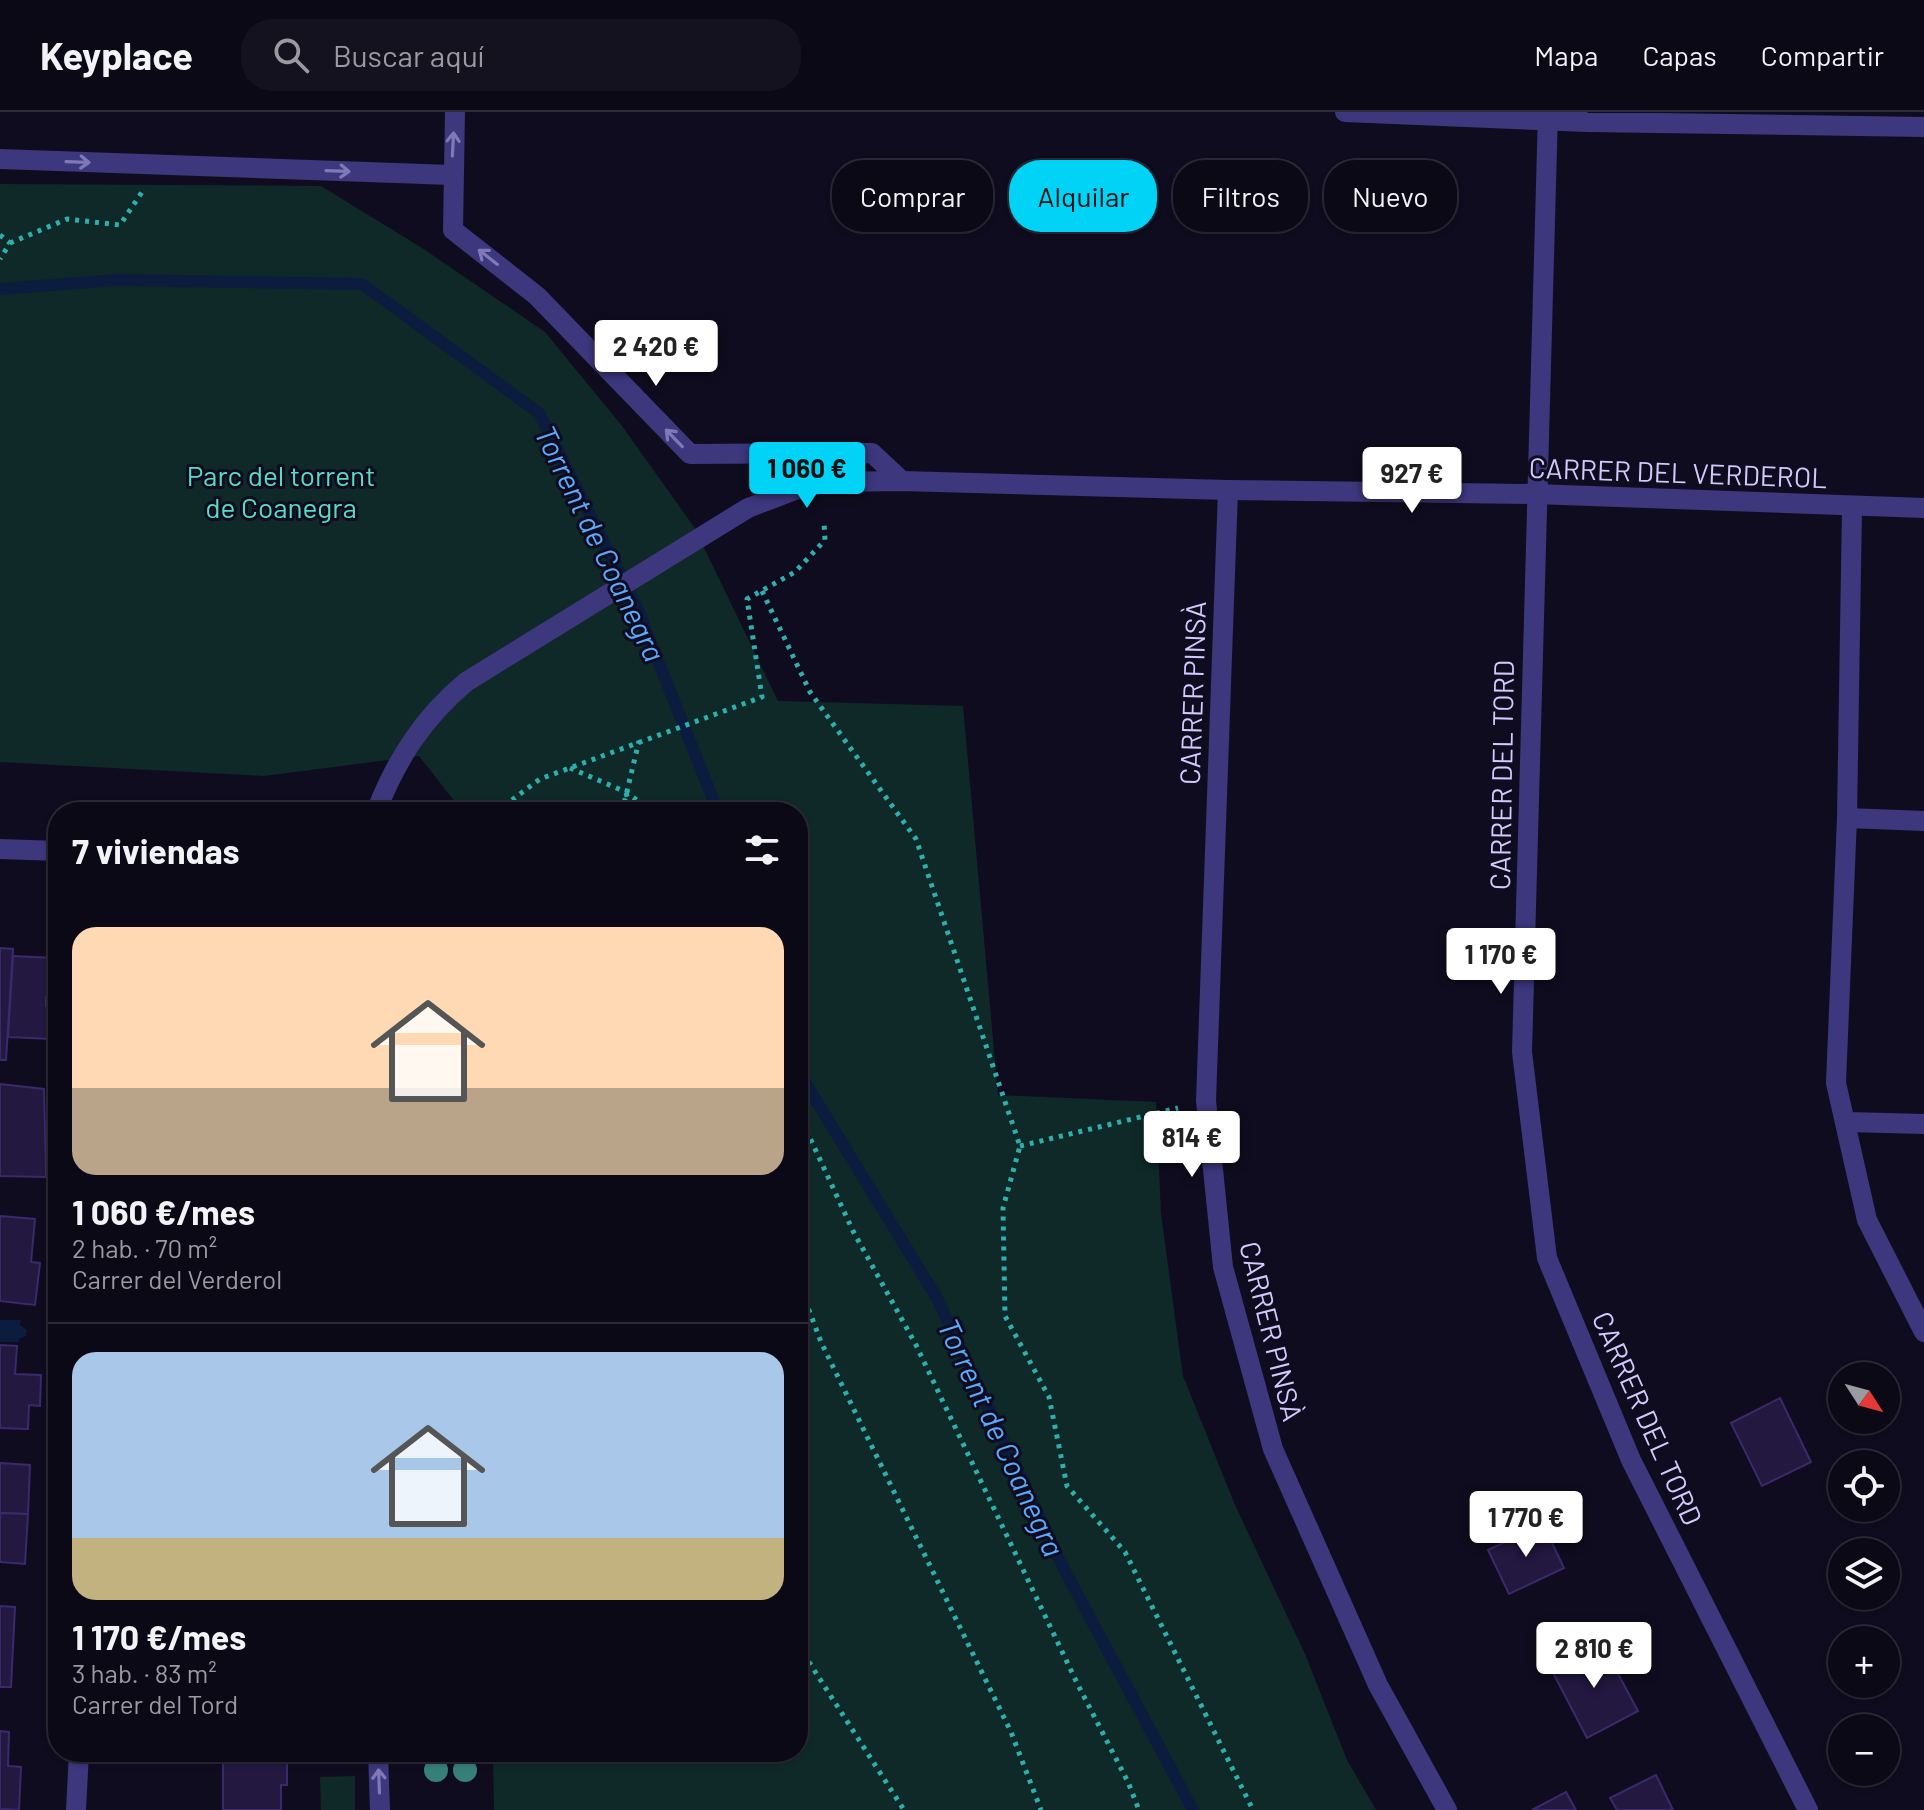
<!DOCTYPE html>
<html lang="es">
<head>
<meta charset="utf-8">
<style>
	body { margin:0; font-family:Barlow,sans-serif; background:#151220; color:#f1f3f6; height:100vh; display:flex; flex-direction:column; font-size:30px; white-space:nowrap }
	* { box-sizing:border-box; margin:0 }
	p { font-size:26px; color:#9a9aa1 }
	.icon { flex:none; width:44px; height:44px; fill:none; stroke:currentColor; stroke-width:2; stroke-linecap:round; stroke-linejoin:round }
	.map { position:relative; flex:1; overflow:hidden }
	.panel { position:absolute; left:48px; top:690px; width:760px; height:960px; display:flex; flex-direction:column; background:#0c0917; border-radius:32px; box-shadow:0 2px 6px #0004,0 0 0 2px #2c2a36 }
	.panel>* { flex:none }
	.hud { position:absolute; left:832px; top:48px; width:760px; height:72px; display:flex; gap:16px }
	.needle { width:52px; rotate:126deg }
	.controls { position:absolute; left:1828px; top:1250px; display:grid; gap:16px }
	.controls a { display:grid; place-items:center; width:72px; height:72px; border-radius:50%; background:#0c0917; box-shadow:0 2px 6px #0004,0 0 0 2px #2c2a36; font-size:40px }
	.price { position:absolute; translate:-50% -68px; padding:0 18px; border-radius:8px; background:#fff; color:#222; font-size:26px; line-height:52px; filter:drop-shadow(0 2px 4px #0008) }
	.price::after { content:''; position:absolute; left:50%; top:48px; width:24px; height:18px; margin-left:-12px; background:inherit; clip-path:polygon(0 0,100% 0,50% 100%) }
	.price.selected { background:#00d3f5; color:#111 }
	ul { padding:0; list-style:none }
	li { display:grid; align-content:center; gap:16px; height:424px; padding:0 24px }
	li+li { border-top:2px solid #2c2a36 }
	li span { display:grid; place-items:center; height:248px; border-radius:24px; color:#555 }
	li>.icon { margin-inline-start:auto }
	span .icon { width:144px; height:144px; fill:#fffc; stroke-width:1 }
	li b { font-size:34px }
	h2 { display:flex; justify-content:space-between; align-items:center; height:96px; padding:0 24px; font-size:34px }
	.pill { padding:0 28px; border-radius:32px; background:#0c0917; box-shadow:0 2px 6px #0004,0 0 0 2px #2c2a36; font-size:28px; line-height:72px }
	.pill.selected { background:#00d3f5; color:#111 }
	header { display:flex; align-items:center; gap:48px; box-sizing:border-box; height:112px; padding:0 40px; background:#0c0917; border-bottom:2px solid #2c2a36 }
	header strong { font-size:38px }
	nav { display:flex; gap:44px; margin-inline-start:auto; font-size:28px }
	.search { width:560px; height:72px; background:#151220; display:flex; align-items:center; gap:20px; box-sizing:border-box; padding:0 28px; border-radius:32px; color:#9a9aa1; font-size:30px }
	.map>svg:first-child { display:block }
</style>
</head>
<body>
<header>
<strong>Keyplace</strong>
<div class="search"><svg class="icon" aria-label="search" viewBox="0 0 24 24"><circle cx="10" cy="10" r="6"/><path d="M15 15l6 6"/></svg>Buscar aquí</div>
<nav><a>Mapa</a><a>Capas</a><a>Compartir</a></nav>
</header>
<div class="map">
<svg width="1924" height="1698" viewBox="0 0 1924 1698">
	<rect width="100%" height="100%" fill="#100c1f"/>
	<g fill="#0f2929">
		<path d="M0 72 321 74 422 136 545 220 622 314 694 415 778 589 963 594 998 983 1156 990 1161 1102 1183 1264 1235 1393 1305 1542 1347 1648 1376 1698H494L493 1640H798V700H463L419 644 264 664 0 650Z"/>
		<path d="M355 1664V1698H321L320 1665Z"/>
	</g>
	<path fill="#0b1c3f" d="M0 1208H21L20 1213 27 1218 26 1224 19 1227V1230H0Z"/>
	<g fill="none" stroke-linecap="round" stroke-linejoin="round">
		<g stroke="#0b1c3f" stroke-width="12">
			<path d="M0 177 117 168 362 172 539 301 638 498 718 700"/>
			<path d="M798 959 937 1186 1064 1457 1193 1698"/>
		</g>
	</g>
	<g fill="#221840" stroke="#3a2a6c" stroke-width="2">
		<path d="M0 836 13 837 6 948H0Z"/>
		<path d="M13 844 54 846V886L46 885V894H53L51 927 8 925Z"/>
		<path d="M0 972 44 977 46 1065 0 1064Z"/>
		<path d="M0 1104 35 1107 31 1150 40 1151 35 1193 0 1189Z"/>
		<path d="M0 1233 17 1234 15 1262 41 1263 40 1294 29 1293 28 1317 0 1316Z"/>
		<path d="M1780 1286 1811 1350 1762 1374 1731 1311Z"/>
		<path d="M0 1351 30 1353 28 1402 0 1401Z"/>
		<path d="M0 1401 28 1402 25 1452 0 1450Z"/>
		<path d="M1543 1412 1564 1456 1509 1482 1488 1438Z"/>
		<path d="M0 1494 15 1495 11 1575H0Z"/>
		<path d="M1601 1530 1638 1599 1587 1626 1551 1557Z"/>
		<path d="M0 1619 9 1620 8 1654 21 1655 19 1698 0 1697Z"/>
		<path d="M251 1642H287V1673H281V1698H223V1648H251Z"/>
		<path d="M1656 1663 1673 1698H1617L1610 1686Z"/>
		<path d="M1566 1680 1576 1698H1532Z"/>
	</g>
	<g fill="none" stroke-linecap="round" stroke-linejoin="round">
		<g stroke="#2db0ad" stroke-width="5" stroke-dasharray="4 6" stroke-linecap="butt">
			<path d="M0 123 10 131 0 147"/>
			<path d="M10 131 67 107 120 113 142 80"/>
			<path d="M762 479 810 580 916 727 1020 1034 1003 1096 1005 1204 1049 1285 1067 1374 1125 1440 1253 1698"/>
			<path d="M570 656 626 680 653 700"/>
			<path d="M626 681 632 700"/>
			<path d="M496 700 540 667 762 585 747 487 795 460 825 428 824 410"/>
			<path d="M622 700 639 629"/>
			<path d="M798 1000 853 1119 916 1233 1078 1573 1128 1670 1139 1698"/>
			<path d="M1020 1034 1178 996"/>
			<path d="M798 1169 821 1230 1011 1620 1041 1698"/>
			<path d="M798 1533 904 1698"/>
		</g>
		<g stroke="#3d377e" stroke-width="20">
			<path d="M455 0 453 118 537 184 690 342 872 341 902 369"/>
			<path d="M1345 0 1587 10 1924 15"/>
			<path d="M1548 0 1522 940 1547 1146 1631 1348 1808 1698"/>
			<path d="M0 47 452 63"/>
			<path d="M1228 378 1206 989 1223 1155 1273 1337 1378 1573 1447 1698"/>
			<path d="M1852 395 1847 706 1836 971 1867 1108 1924 1220"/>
			<path d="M376 700C396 648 423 606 466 570L748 396 795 378 827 370 902 369 1228 378 1535 382 1924 396"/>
			<path d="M1847 706 1924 709"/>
			<path d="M0 737 58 739"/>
			<path d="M1847 1010 1924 1012"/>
			<path d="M378 1640 380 1698"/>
			<path d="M76 1698 79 1640"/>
		</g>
	</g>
	<g fill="#378079">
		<circle cx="436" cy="1658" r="12"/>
		<circle cx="465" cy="1658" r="12"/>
	</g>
	<defs><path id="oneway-shaft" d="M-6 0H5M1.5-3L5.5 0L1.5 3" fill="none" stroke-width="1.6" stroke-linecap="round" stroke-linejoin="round" transform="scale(2)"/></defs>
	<g stroke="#8079b8">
		<use href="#oneway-shaft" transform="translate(453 32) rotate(-87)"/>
		<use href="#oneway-shaft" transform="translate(78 50) rotate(2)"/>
		<use href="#oneway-shaft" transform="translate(338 59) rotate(2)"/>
		<use href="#oneway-shaft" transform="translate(488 145) rotate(-142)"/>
		<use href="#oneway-shaft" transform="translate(674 326) rotate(-134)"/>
		<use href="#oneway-shaft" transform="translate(379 1669) rotate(-92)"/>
	</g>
	<g text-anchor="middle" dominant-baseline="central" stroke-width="6" stroke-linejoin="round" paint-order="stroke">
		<g font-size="28" fill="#d2caff" stroke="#100c1f">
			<text transform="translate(1678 360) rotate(2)">CARRER DEL VERDEROL</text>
			<text transform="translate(1192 581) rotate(-88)">CARRER PINSÀ</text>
			<text transform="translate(1501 663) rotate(-89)">CARRER DEL TORD</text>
			<text transform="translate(1272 1219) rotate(76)">CARRER PINSÀ</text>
			<text transform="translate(1648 1306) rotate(66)">CARRER DEL TORD</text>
		</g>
		<g font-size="28" fill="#57dec2" stroke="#100c1f">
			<text x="281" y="363">Parc del torrent<tspan x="281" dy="32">de Coanegra</tspan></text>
		</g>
		<g font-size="30" font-style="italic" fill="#58abff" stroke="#100c1f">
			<text transform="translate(601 431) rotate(64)">Torrent de Coanegra</text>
			<text transform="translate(1002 1325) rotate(65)">Torrent de Coanegra</text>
		</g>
	</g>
</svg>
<div class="controls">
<a><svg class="needle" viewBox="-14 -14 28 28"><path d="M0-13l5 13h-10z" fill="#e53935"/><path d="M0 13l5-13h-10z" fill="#9a9aa1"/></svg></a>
<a><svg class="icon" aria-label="locate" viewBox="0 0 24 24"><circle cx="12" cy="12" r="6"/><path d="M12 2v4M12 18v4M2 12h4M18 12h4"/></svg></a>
<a><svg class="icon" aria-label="layers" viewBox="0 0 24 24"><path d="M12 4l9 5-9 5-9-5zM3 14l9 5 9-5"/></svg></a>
<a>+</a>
<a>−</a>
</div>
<b class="price" style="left:656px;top:276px">2 420 €</b>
<b class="price selected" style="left:807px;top:398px">1 060 €</b>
<b class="price" style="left:1412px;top:403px">927 €</b>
<b class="price" style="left:1501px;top:884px">1 170 €</b>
<b class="price" style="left:1192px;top:1067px">814 €</b>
<b class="price" style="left:1526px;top:1447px">1 770 €</b>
<b class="price" style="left:1594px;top:1578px">2 810 €</b>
<div class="hud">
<a class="pill">Comprar</a>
<a class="pill selected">Alquilar</a>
<a class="pill">Filtros</a>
<a class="pill">Nuevo</a>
</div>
<section class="panel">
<h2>7 viviendas<svg class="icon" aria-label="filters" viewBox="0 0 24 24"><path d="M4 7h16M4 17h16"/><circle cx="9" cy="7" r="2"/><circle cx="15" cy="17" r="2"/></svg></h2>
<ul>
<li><span style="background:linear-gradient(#ffd9b3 65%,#b9a48a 0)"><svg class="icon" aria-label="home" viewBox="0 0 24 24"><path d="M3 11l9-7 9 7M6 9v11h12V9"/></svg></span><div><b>1 060 €/mes</b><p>2 hab. · 70 m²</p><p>Carrer del Verderol</p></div></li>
<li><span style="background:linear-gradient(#a9c7e8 75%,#c2b280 0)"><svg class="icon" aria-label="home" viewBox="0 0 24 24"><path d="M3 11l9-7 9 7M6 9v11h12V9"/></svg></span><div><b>1 170 €/mes</b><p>3 hab. · 83 m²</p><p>Carrer del Tord</p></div></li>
</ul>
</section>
</div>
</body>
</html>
